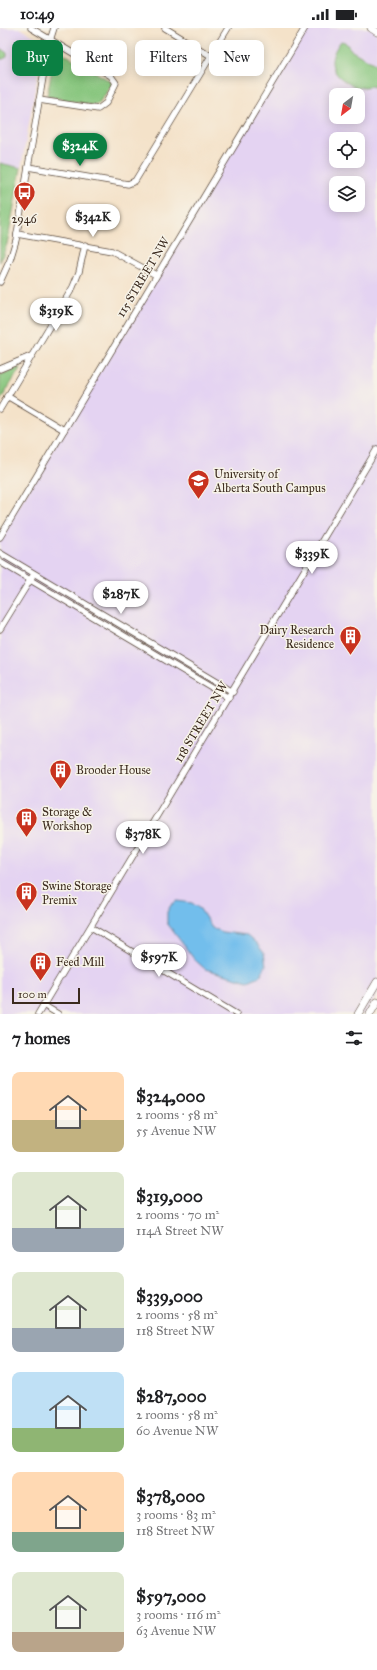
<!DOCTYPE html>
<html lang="en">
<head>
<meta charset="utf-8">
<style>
	body { margin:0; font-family:"IM FELL Great Primer",serif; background:#f6f6f6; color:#202124; height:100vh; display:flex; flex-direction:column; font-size:15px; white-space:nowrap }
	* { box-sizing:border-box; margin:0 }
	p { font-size:13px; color:#757577 }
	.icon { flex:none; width:22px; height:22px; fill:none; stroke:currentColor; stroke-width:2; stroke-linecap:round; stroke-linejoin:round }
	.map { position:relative; height:986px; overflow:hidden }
	.details { display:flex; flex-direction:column; background:#fff; flex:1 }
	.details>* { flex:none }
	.banner { position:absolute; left:12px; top:12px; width:353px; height:36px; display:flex; gap:8px }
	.needle { width:26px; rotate:211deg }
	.buttons { position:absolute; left:329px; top:60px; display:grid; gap:8px }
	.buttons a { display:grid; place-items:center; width:36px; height:36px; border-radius:8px; background:#fff; box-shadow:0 2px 10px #0003; font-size:20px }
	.scale { position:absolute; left:12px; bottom:10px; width:68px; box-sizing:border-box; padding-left:4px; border:2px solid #3b2a1e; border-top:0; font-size:11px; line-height:14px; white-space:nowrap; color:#3b2a1e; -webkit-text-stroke:3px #f7f3e8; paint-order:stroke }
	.price { position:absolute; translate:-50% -34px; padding:0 9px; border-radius:14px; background:#fff; color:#222; font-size:13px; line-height:26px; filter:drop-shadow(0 1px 2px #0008) }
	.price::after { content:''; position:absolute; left:50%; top:24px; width:12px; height:9px; margin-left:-6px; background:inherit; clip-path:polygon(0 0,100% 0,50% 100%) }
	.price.current { background:#0b8043; color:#fff }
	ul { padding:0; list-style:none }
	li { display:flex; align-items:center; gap:12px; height:100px; padding:0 12px }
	li span { display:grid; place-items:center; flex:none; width:112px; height:80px; border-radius:8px; color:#555 }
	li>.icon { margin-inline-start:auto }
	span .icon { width:48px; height:48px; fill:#fffc; stroke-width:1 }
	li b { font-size:17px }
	h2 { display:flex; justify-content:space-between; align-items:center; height:48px; padding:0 12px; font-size:17px }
	.tag { padding:0 14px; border-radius:8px; background:#fff; box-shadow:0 2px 10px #0003; font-size:14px; line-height:36px }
	.tag.current { background:#0b8043; color:#fff }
	.status { display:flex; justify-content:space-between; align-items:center; height:28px; padding:0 20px; background:#fff; direction:ltr }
	.status svg { height:11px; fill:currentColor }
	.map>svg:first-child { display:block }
</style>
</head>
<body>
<div class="status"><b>10:49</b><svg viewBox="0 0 49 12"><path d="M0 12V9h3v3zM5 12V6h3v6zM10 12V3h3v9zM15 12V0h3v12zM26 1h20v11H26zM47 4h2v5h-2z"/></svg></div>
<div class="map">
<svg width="377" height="986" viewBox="0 0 377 986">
	<rect width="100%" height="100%" fill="#f7f3e8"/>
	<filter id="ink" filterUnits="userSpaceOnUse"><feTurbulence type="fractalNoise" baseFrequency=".025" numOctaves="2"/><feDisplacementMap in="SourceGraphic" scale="8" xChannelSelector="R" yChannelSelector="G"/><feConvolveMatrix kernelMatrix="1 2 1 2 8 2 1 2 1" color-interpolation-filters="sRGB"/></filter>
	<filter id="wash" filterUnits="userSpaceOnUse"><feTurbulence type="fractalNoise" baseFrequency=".012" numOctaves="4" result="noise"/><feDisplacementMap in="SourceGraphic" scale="16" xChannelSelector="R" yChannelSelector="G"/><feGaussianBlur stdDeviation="0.9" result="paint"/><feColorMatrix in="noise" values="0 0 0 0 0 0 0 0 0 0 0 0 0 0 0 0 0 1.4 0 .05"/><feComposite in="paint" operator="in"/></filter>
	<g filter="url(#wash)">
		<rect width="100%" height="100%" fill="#f4e2c9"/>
		<g fill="#e4d3f2" fill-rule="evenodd">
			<path d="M0 0H20L39 11 43 17 21 140 0 135Z"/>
			<path d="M305 0H377V967L366 986H0V509ZM336 67H358V89H336ZM336 111H358V133H336ZM336 155H358V177H336Z"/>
		</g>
		<g fill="#85c57c" stroke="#60784d">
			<path d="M341 13 345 14 352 23 377 37V61L372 58 357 60C334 49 323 36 341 13Z"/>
			<path d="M0 20 7 25V29L3 31H0Z"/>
			<path d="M56 21 110 53 112 57 98 76 91 77 47 68Z"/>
			<path d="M0 135 21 140 7 216 0 234Z"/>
			<path d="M21 339 0 373V347Z"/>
		</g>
		<path fill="#72beec" stroke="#567485" d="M177 873 192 875 200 881 212 900 222 904 247 907 256 915 264 925 266 937 260 948 248 953 205 941 194 931 167 895V884L171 877Z"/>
	</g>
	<g filter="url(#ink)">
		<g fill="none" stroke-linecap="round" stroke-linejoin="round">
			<defs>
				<g id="minor">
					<path d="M31 0 111 48 116 55 106 75 98 81 39 72"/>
					<path d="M165 0 211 28"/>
					<path d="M28 139 128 156 135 153 228 0"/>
					<path d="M17 206 112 223 156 247"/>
					<path d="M0 254 10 232 16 212 48 19 54 0"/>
					<path d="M0 341 31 328"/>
					<path d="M7 368 64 402"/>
					<path d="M0 381 73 259 79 244 85 217"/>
					<path d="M0 509 305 0"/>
					<path d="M0 525 233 664"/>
					<path d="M0 534 229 670"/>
					<path d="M0 601 32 549"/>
					<path d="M91 899 236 986"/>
					<path d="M43 977 58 986"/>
					<path d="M38 986 377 421"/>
				</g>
				<g id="major">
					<path d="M371 0 377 4"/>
					<path d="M358 986 377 954"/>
					<path d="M370 986 377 974"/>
				</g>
			</defs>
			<use href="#minor" stroke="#574638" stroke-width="7"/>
			<use href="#major" stroke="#574638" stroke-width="8"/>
			<use href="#minor" stroke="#fff" stroke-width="5.5"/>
			<use href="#major" stroke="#fff" stroke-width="7"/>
		</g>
	</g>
	<defs>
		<symbol id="bus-pin" viewBox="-11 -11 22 30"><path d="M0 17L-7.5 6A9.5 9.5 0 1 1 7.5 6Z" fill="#c8321e" stroke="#f7f3e8"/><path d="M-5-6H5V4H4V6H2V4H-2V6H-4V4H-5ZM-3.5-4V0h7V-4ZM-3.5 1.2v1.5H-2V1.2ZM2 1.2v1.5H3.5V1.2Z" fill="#fff"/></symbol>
		<symbol id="university-pin" viewBox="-11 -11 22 30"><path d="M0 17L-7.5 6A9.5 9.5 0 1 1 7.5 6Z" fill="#c8321e" stroke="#f7f3e8"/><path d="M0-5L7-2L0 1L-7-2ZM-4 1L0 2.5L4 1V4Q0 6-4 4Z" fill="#fff"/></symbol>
		<symbol id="building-pin" viewBox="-11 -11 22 30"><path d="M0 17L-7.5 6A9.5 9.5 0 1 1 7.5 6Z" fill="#c8321e" stroke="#f7f3e8"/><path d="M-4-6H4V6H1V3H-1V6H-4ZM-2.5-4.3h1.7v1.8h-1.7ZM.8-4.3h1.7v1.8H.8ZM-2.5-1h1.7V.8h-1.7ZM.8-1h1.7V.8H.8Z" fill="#fff"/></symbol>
	</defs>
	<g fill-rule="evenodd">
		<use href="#bus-pin" x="12" y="152" width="25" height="34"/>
		<use href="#university-pin" x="186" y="440" width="25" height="34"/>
		<use href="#building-pin" x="338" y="596" width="25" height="34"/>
		<use href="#building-pin" x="48" y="730" width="25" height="34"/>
		<use href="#building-pin" x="14" y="778" width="25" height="34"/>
		<use href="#building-pin" x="14" y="852" width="25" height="34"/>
		<use href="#building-pin" x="28" y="922" width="25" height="34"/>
	</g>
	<g text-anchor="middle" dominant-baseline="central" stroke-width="3" stroke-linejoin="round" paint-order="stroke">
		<g font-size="12" fill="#3b2a1e" stroke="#f7f3e8" text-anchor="start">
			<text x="24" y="191" text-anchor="middle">2946</text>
			<text x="214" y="446">University of<tspan x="214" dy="14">Alberta South Campus</tspan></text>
			<text x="334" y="602" text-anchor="end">Dairy Research<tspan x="334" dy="14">Residence</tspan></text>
			<text x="76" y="742">Brooder House</text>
			<text x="42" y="784">Storage &amp;<tspan x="42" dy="14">Workshop</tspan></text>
			<text x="42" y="858">Swine Storage<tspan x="42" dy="14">Premix</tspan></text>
			<text x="56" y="934">Feed Mill</text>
		</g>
		<g font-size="12" fill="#3b2a1e" stroke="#f7f3e8">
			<text transform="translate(143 249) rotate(-59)">115 STREET NW</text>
			<text transform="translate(201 694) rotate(-59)">118 STREET NW</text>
		</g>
	</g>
</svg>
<div class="buttons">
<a><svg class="needle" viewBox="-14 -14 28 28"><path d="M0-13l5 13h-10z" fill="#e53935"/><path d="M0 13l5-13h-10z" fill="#757577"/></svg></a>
<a><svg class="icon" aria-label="locate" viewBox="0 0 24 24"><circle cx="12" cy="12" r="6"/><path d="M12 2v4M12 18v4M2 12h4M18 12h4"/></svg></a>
<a><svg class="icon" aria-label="layers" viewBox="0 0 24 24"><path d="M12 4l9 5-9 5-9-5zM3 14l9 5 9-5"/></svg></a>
</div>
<div class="scale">100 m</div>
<b class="price current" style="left:80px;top:139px">$324K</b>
<b class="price" style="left:93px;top:210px">$342K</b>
<b class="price" style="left:56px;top:304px">$319K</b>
<b class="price" style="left:312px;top:547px">$339K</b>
<b class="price" style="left:121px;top:587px">$287K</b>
<b class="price" style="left:143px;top:827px">$378K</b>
<b class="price" style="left:159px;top:950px">$597K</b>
<div class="banner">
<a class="tag current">Buy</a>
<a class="tag">Rent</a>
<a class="tag">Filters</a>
<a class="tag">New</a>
</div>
</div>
<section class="details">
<h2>7 homes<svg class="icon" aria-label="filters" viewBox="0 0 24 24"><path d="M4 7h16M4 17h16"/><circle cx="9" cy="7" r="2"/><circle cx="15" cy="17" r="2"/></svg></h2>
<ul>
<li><span style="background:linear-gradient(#ffd9b3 60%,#c2b280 0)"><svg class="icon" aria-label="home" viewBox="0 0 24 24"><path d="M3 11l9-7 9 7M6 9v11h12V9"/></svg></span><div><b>$324,000</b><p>2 rooms · 58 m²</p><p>55 Avenue NW</p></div></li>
<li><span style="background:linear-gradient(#dfe7d0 70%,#9aa5b1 0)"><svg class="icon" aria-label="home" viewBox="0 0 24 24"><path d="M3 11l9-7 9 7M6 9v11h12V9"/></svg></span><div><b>$319,000</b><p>2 rooms · 70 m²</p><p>114A Street NW</p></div></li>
<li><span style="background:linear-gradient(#dfe7d0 70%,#9aa5b1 0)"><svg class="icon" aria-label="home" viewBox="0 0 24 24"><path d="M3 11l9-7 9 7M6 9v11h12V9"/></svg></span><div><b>$339,000</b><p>2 rooms · 58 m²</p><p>118 Street NW</p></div></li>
<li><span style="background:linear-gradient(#bfe0f5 70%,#8fb573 0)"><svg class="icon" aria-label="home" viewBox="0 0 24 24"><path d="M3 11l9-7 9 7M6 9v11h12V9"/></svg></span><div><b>$287,000</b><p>2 rooms · 58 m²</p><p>60 Avenue NW</p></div></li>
<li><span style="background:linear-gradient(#ffd9b3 75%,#7fa58c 0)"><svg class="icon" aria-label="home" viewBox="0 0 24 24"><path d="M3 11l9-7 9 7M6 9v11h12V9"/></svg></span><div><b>$378,000</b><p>3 rooms · 83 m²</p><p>118 Street NW</p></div></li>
<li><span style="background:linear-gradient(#dfe7d0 75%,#b9a48a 0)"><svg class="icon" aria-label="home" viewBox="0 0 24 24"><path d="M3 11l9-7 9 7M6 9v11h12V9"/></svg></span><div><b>$597,000</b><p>3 rooms · 116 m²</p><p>63 Avenue NW</p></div></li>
</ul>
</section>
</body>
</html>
